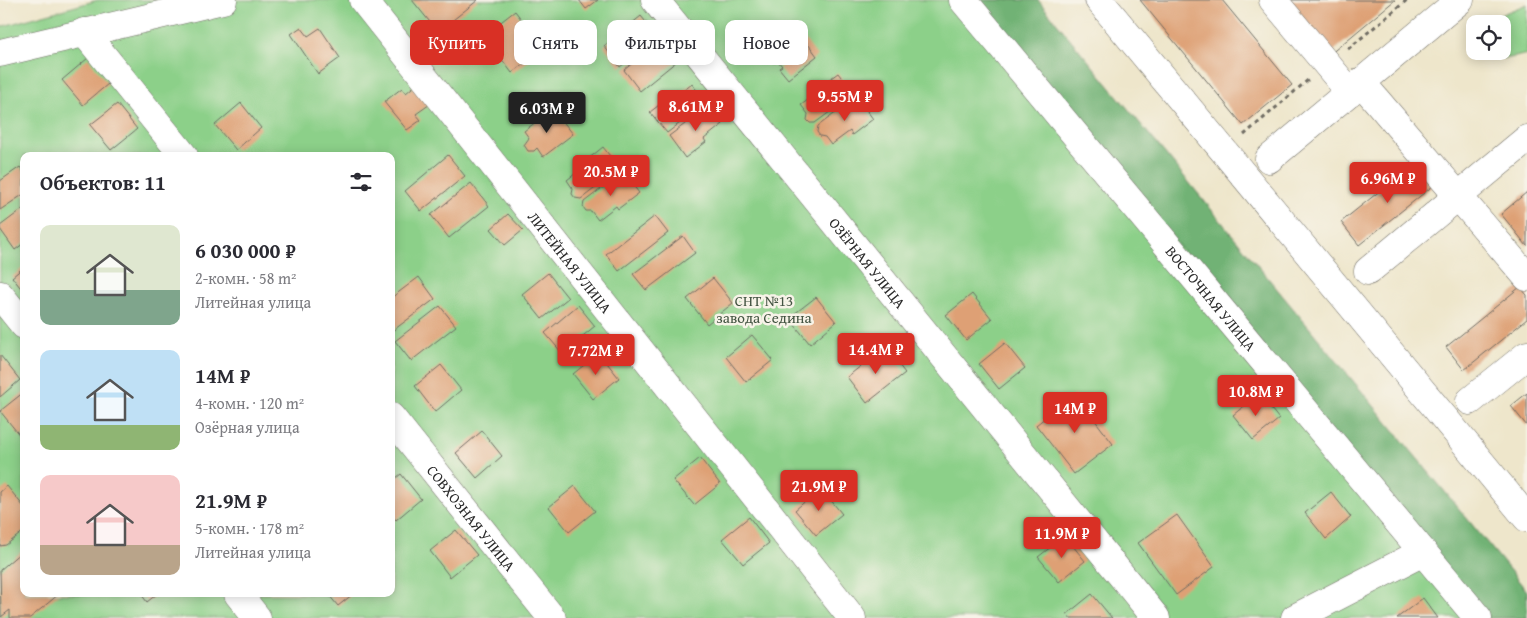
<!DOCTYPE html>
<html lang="ru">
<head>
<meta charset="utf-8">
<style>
	body { margin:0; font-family:"Gentium Book Plus",serif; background:#f7f7f7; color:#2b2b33; height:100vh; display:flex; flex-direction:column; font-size:19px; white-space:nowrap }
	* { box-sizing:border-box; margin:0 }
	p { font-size:16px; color:#7c7c81 }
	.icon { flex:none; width:28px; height:28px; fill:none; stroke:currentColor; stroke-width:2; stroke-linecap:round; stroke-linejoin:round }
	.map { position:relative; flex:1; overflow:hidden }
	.details { position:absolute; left:20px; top:152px; width:375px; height:445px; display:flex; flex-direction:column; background:#fff; border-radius:10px; box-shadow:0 2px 12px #0003 }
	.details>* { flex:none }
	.top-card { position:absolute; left:410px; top:20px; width:475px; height:45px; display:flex; gap:10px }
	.controls { position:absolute; left:1466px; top:15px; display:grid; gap:10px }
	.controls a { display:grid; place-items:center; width:45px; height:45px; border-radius:10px; background:#fff; box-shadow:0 2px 12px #0003; font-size:25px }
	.price { position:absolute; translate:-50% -42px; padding:0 11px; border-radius:5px; background:#d93025; color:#fff; font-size:16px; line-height:32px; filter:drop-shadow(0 1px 2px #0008) }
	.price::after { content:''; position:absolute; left:50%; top:30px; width:15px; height:11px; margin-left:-8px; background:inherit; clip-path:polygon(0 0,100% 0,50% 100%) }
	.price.active { background:#222; color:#fff }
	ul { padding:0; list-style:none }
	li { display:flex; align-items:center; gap:15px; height:125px; padding:0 20px }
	li span { display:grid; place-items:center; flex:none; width:140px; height:100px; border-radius:10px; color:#555 }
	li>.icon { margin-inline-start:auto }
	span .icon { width:60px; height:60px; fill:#fffc; stroke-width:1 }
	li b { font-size:21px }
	h2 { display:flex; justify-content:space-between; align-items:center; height:60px; padding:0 20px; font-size:21px }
	.chip { padding:0 18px; border-radius:10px; background:#fff; box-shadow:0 2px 12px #0003; font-size:18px; line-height:45px }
	.chip.active { background:#d93025; color:#fff }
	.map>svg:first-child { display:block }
</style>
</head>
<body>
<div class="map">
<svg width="1527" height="618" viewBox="0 0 1527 618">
	<rect width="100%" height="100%" fill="#f7f3e8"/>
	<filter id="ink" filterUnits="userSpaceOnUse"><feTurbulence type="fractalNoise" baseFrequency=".02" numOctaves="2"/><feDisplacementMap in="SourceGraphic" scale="10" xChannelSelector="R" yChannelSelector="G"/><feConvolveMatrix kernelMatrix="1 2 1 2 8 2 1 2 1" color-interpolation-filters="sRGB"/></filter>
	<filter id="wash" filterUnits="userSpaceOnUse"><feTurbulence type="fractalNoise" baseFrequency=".0096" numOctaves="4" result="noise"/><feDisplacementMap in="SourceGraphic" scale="20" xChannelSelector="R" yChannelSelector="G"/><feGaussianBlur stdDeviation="1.12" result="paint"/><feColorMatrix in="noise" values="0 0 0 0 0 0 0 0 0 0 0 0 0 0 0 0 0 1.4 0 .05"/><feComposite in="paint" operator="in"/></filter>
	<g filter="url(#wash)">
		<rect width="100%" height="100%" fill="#eee6cb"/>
		<g fill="#8cd089" stroke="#5c7e5a" fill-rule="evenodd">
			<path d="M98 0H1020L1527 618H0V27ZM24 156H391V594H24Z"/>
			<path d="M1527 4V54C1512 58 1498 62 1486 51H1502V24H1488L1500 15Z"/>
		</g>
		<path fill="#71b275" stroke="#4e6e50" d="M977 0H1038L1527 591V618H1484Z"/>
		<g id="blocks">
			<g fill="#dea075">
				<path d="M412 0H478L438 32Z"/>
				<path d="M579 0H598L586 9Z"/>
				<path d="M1140 0H1222L1292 85 1243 125Z"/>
				<path d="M1292 0H1395L1329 55 1287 4Z"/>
				<path d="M515 11 544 49 512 73 484 35Z"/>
				<path d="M641 16 658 37 620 67 604 46Z"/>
				<path d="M301 27 308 36 320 28 340 58 318 74 291 34Z"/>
				<path d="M797 29 817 56 788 79 779 68 782 66 778 61 775 63 770 62 766 57V52Z"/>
				<path d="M661 40 677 61 640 91 624 70Z"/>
				<path d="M88 58 108 84 83 105 62 80Z"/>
				<path d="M838 73 854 94 815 123H810L807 120 808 114 801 105 819 92 817 88Z"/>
				<path d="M418 83 433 102 416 114 421 120 407 130 384 102 402 88 406 93Z"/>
				<path d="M692 84 706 103 667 133 650 112 671 96 673 99Z"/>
				<path d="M857 97 873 119 852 135 850 131 831 145 825 137 820 136 817 132 818 126Z"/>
				<path d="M241 103 261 128 236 150 215 125Z"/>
				<path d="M117 104 137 129 111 150 90 125Z"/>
				<path d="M709 106 723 124 704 139 706 142 685 158 669 136Z"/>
				<path d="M553 109 573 134 543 157 537 148 534 151H528L524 145 529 138 524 131Z"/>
				<path d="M603 147 620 169 581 199 575 198 572 194 573 189 567 180 585 166 583 163Z"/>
				<path d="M448 155 465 176 421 211 405 191Z"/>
				<path d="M1416 162 1434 185 1359 245 1341 222Z"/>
				<path d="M20 167 24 172V194L0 210V181Z"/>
				<path d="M623 172 639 193 618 209 616 206 598 220 591 211H586L583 207 584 202Z"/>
				<path d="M471 183 489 206 449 238 431 215Z"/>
				<path d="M1527 192V246L1501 214Z"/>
				<path d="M24 208V243L15 250 0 229V226Z"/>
				<path d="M508 214 523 230 505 245 491 229Z"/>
				<path d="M655 216 668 233 619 271 606 254Z"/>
				<path d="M683 236 695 253 646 290 633 274Z"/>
				<path d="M24 267V292L12 277Z"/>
				<path d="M548 273 568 298 542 319 522 294Z"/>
				<path d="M419 277 435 299 391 332V298Z"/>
				<path d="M713 278 733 303 707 324 687 299Z"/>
				<path d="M1520 287 1527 295V319L1464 370 1446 347Z"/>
				<path d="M972 294 992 319 966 340 946 315Z"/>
				<path d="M816 297 836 322 810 344 789 318Z"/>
				<path d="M578 305 595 326 562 353 545 333Z"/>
				<path d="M440 306 456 326 411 361 395 341Z"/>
				<path d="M752 335 773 360 746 382 726 357Z"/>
				<path d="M1005 343 1025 368 999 389 979 364Z"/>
				<path d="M885 347 905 373 867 403 847 377Z"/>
				<path d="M599 353 619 378 593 399 573 374Z"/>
				<path d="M0 355 20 380 0 397Z"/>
				<path d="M441 365 461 390 435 412 415 386Z"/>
				<path d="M24 392V434L21 437 0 411Z"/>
				<path d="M1527 393V426L1511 406Z"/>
				<path d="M1075 394 1113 444 1074 474 1036 425Z"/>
				<path d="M1259 394 1279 419 1253 440 1233 415Z"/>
				<path d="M482 431 502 456 477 478 456 453Z"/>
				<path d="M700 458 720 484 694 505 673 480Z"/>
				<path d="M401 474 421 499 396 520 391 515V482Z"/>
				<path d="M7 486 24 507V531L6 545 0 546V492Z"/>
				<path d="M575 486 595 511 569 532 549 507Z"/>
				<path d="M821 488 842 514 816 535 795 510Z"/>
				<path d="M1331 492 1351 517 1326 539 1305 513Z"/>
				<path d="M1177 515 1214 567 1176 595 1138 543Z"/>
				<path d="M749 517 769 543 743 564 722 539Z"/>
				<path d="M456 530 477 555 450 577 430 551Z"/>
				<path d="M1065 536 1085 561 1059 582 1038 557Z"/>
				<path d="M21 552 24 554V594H59L30 618H10V610L1 617 0 570Z"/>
				<path d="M141 594H157L147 602Z"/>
				<path d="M328 594H353L338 606Z"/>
				<path d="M1092 594 1112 618H1069L1066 615Z"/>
				<path d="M1423 598 1438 618H1397Z"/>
			</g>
		</g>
	</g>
	<g filter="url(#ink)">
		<use href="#blocks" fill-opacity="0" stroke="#6f6c63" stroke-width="1"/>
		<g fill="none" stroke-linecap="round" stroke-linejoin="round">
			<defs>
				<g id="minor">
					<path id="s1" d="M363 0 852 618"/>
					<path id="s2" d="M655 0 1156 618"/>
					<path id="s3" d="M963 0 1478 618"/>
					<path d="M1099 0 1527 518"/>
					<path d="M1273 0 1350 92"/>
					<path d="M84 32 184 156"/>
					<path d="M0 53 223 0"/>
					<path d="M1361 82 1527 277"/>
					<path d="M1269 159 1460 0"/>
					<path d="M1368 271 1527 139"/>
					<path d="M0 295 24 325"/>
					<path d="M1470 401 1527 355"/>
					<path id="s4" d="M391 417 552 618"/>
					<path d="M238 594 257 618"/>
					<path d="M1295 618 1423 552"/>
				</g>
			</defs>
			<use href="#minor" stroke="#6f6c63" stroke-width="29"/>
			<g stroke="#6f6c63" stroke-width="3" stroke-dasharray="4 4" stroke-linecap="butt">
				<path d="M1348 49 1407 0"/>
				<path d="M1244 135 1308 80"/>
			</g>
			<use href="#minor" stroke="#fff" stroke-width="28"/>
		</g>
	</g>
	<g text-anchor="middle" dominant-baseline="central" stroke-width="5" stroke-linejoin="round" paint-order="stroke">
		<g font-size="15" fill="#2b2b2b" stroke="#f7f3e8">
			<text stroke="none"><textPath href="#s1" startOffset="334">ЛИТЕЙНАЯ УЛИЦА</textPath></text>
			<text stroke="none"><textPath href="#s2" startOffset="338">ОЗЁРНАЯ УЛИЦА</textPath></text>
			<text stroke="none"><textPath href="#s3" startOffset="388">ВОСТОЧНАЯ УЛИЦА</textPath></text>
			<text stroke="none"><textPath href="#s4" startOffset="129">СОВХОЗНАЯ УЛИЦА</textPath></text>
		</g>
		<g font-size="15" fill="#435442" stroke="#f7f3e8">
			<text x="764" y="300">СНТ №13<tspan x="764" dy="17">завода Седина</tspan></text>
		</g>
	</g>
</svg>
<div class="controls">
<a><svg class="icon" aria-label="locate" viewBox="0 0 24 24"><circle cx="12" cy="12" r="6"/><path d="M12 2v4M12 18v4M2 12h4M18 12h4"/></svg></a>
</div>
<b class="price" style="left:845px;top:122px">9.55M ₽</b>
<b class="price" style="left:696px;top:132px">8.61M ₽</b>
<b class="price active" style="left:547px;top:134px">6.03M ₽</b>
<b class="price" style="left:611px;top:197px">20.5M ₽</b>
<b class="price" style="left:1388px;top:204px">6.96M ₽</b>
<b class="price" style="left:876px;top:375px">14.4M ₽</b>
<b class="price" style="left:596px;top:376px">7.72M ₽</b>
<b class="price" style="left:1256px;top:417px">10.8M ₽</b>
<b class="price" style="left:1075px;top:434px">14M ₽</b>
<b class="price" style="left:819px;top:512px">21.9M ₽</b>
<b class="price" style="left:1062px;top:559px">11.9M ₽</b>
<div class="top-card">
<a class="chip active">Купить</a>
<a class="chip">Снять</a>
<a class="chip">Фильтры</a>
<a class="chip">Новое</a>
</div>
<section class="details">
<h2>Объектов: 11<svg class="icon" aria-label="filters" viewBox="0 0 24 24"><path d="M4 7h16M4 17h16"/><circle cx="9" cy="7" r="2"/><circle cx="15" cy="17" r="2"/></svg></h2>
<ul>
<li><span style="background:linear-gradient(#dfe7d0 65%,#7fa58c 0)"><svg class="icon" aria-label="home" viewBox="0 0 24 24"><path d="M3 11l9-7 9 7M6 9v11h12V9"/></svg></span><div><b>6 030 000 ₽</b><p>2-комн. · 58 m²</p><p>Литейная улица</p></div></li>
<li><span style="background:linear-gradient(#bfe0f5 75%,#8fb573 0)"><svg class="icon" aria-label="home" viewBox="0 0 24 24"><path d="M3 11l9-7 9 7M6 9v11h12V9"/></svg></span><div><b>14M ₽</b><p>4-комн. · 120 m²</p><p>Озёрная улица</p></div></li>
<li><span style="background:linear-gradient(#f6c9c9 70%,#b9a48a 0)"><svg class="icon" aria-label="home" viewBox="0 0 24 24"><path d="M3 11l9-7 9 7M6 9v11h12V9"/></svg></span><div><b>21.9M ₽</b><p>5-комн. · 178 m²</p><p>Литейная улица</p></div></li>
</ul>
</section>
</div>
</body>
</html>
